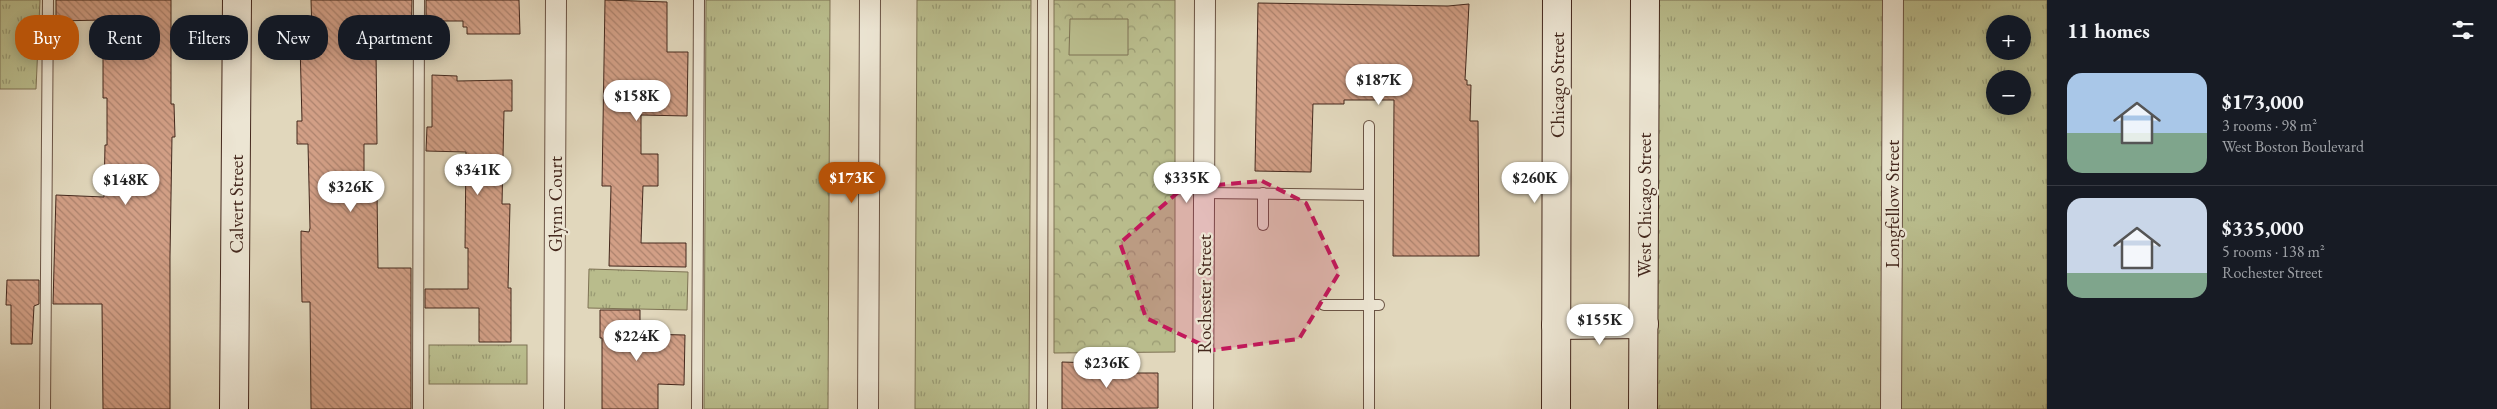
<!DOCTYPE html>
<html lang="en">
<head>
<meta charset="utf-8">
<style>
	body { margin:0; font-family:"EB Garamond",serif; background:#242831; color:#f1f3f6; height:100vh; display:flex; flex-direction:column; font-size:19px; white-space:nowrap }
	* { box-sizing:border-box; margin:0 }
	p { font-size:16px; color:#9ea1a6 }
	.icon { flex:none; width:28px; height:28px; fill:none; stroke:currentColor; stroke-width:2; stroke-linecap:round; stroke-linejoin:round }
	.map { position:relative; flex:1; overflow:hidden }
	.side { display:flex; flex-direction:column; background:#171b24; width:450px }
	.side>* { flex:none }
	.top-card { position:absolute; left:15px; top:15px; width:475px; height:45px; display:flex; gap:10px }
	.tools { position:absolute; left:1986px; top:15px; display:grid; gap:10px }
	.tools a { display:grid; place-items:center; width:45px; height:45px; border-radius:50%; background:#171b24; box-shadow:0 2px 12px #0003; font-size:25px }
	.price { position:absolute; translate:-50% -42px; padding:0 11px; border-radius:18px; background:#fff; color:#222; font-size:16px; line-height:32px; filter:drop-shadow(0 1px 2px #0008) }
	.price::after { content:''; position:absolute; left:50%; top:30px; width:15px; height:11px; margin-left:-8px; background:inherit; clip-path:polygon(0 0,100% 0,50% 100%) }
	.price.active { background:#b45309; color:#fff }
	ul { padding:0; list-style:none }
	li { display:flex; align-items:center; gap:15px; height:125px; padding:0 20px }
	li+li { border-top:1px solid #363941 }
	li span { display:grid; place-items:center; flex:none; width:140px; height:100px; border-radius:15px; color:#555 }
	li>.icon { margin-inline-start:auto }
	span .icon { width:60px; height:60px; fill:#fffc; stroke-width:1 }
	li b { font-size:21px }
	h2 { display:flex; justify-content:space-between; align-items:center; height:60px; padding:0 20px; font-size:21px }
	.tag { padding:0 18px; border-radius:20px; background:#171b24; box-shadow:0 2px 12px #0003; font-size:18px; line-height:45px }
	.tag.active { background:#b45309; color:#fff }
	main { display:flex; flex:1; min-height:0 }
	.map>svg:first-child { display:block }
</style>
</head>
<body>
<main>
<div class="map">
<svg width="2047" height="409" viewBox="0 0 2047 409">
	<defs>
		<pattern id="grass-tufts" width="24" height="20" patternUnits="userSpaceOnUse" patternTransform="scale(1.25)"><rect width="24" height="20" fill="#b9bc8c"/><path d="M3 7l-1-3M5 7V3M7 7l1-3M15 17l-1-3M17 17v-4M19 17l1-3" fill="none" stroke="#989972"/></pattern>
		<pattern id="park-crowns" width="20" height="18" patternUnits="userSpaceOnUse" patternTransform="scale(1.25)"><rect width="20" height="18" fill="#b9bc8c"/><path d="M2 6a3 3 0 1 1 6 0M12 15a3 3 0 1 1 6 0" fill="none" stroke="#989972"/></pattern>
		<pattern id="building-back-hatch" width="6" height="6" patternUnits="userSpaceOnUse" patternTransform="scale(1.25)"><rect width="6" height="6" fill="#d29f86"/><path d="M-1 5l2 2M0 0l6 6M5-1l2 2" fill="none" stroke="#ac826d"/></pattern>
	</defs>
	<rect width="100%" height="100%" fill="#e1d7bc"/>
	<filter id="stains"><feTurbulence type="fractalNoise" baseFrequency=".004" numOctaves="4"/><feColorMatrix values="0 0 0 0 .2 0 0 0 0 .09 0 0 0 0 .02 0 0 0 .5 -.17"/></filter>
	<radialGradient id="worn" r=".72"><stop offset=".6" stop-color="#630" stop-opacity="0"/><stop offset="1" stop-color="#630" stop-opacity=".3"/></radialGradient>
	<g fill="url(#grass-tufts)" stroke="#7e7254" fill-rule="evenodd">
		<path d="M0 0H40L36 89H0Z"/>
		<path d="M706 0H830L828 409H704Z"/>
		<path d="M917 0H1031L1029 409H915Z"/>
		<path d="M1657 0H2047V409H1656ZM1995 24H2022V51H1995ZM1995 79H2022V106H1995Z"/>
		<path d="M589 269 688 272 687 310 588 308Z"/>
		<rect x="429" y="345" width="98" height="39"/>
	</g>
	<path fill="url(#park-crowns)" stroke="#7e7254" d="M1054 0H1175V352L1054 353Z"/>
	<path fill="#b9bc8c" stroke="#7e7254" d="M1070 19H1128V55H1069Z"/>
	<g fill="url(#building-back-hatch)" stroke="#44281d">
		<path d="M56 0H171V104H174L175 137H172L170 257V409H103L102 304H53L56 195 104 197 105 145H107V98H103V20L56 21Z"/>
		<path d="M311 0H412L411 50 376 49 377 144H364V192H377L378 268H411V409H311L310 302H302L301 251V231L309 232 310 228 308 144H297V121H302L300 43 309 42V32H312Z"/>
		<path d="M426 0H519L520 34H467V27H463V21H426Z"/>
		<path d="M605 0 667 2V52H688L687 116 641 115V154H658V186H643L641 243H686V267L609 266 611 186H602Z"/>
		<path d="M1258 3 1448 6 1469 4 1465 80H1467V85H1471L1470 121H1478L1479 256H1393L1394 100H1344V104H1313L1311 172 1255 171Z"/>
		<path d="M432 75 457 76V81L512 80V111H504L502 204H510L508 288H511V342H479V308H425V289H468V248H465L466 152 426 151 427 127H432Z"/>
		<path d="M7 280H39V304L34 306 32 344H11V305H6Z"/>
		<path d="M600 310H640V334L685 335 684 385 658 384V409H602V338H600Z"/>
		<path d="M1062 362 1096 363 1095 373H1158V408L1062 409Z"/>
	</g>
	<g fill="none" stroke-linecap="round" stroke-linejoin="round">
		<defs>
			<g id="lane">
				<path d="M1204 193 1369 195"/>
				<path d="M1263 225V193"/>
				<path d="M1324 305H1379"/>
				<path d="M45 409 48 0"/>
				<path d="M418 409 419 0"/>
				<path d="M697 409 699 0"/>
				<path d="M1042 409 1043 0"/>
				<path d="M1369 409V126"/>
			</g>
			<g id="street">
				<path d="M554 409 556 0"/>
				<path d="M868 409 870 0"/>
				<path d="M1203 409 1205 0"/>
				<path d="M1891 409 1893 0"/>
			</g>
			<g id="secondary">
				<path d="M1556 325 1644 324"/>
				<path d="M234 409 237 0"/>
				<path d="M1556 409 1557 0"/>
				<path d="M1643 409 1645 0"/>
			</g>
		</defs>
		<use href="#lane" stroke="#6b5445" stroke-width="12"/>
		<use href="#street" stroke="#6b5445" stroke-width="22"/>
		<use href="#secondary" stroke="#44281d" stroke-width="30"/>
		<use href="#lane" stroke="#ece5d3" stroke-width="10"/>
		<use href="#street" stroke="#ece5d3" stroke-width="20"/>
		<use href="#secondary" stroke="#ece5d3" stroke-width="28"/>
	</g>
	<path fill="#c2185b" fill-opacity="0.2" stroke="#c2185b" stroke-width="4" stroke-dasharray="10 6" stroke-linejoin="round" d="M1262 181 1306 203 1339 273 1299 339 1213 350 1146 318 1120 243 1183 188Z"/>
	<g text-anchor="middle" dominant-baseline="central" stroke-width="4.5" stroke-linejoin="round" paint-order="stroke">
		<g font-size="19" fill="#44281d" stroke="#ece5d3">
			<text transform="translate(1557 85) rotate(-90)">Chicago Street</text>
			<text transform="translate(236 204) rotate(-90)">Calvert Street</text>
			<text transform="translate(555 204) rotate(-90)">Glynn Court</text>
			<text transform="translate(1892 204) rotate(-90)">Longfellow Street</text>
			<text transform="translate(1644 205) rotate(-90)">West Chicago Street</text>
			<text transform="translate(1204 294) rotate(-90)">Rochester Street</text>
		</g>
	</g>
	<rect width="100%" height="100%" filter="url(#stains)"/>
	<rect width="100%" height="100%" fill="url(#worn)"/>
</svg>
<div class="tools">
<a>+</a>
<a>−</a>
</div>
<b class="price" style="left:1379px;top:106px">$187K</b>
<b class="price" style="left:637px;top:122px">$158K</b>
<b class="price" style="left:478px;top:196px">$341K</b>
<b class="price active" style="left:852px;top:204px">$173K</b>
<b class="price" style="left:1187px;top:204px">$335K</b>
<b class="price" style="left:1535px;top:204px">$260K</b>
<b class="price" style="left:126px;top:206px">$148K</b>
<b class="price" style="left:351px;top:213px">$326K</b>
<b class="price" style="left:1600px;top:346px">$155K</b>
<b class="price" style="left:637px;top:362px">$224K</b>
<b class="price" style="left:1107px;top:389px">$236K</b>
<div class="top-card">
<a class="tag active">Buy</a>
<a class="tag">Rent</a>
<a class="tag">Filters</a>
<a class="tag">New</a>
<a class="tag">Apartment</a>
</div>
</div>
<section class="side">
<h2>11 homes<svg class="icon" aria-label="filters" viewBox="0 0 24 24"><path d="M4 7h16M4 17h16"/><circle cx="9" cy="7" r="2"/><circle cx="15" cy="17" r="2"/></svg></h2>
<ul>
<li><span style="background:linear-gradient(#a9c7e8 60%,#7fa58c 0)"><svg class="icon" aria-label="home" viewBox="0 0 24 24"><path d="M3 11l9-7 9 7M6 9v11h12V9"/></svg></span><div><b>$173,000</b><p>3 rooms · 98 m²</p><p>West Boston Boulevard</p></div></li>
<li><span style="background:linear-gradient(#c9d6e8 75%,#7fa58c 0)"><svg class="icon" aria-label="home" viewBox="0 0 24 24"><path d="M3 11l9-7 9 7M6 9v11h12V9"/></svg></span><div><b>$335,000</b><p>5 rooms · 138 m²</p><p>Rochester Street</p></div></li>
</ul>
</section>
</main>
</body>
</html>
